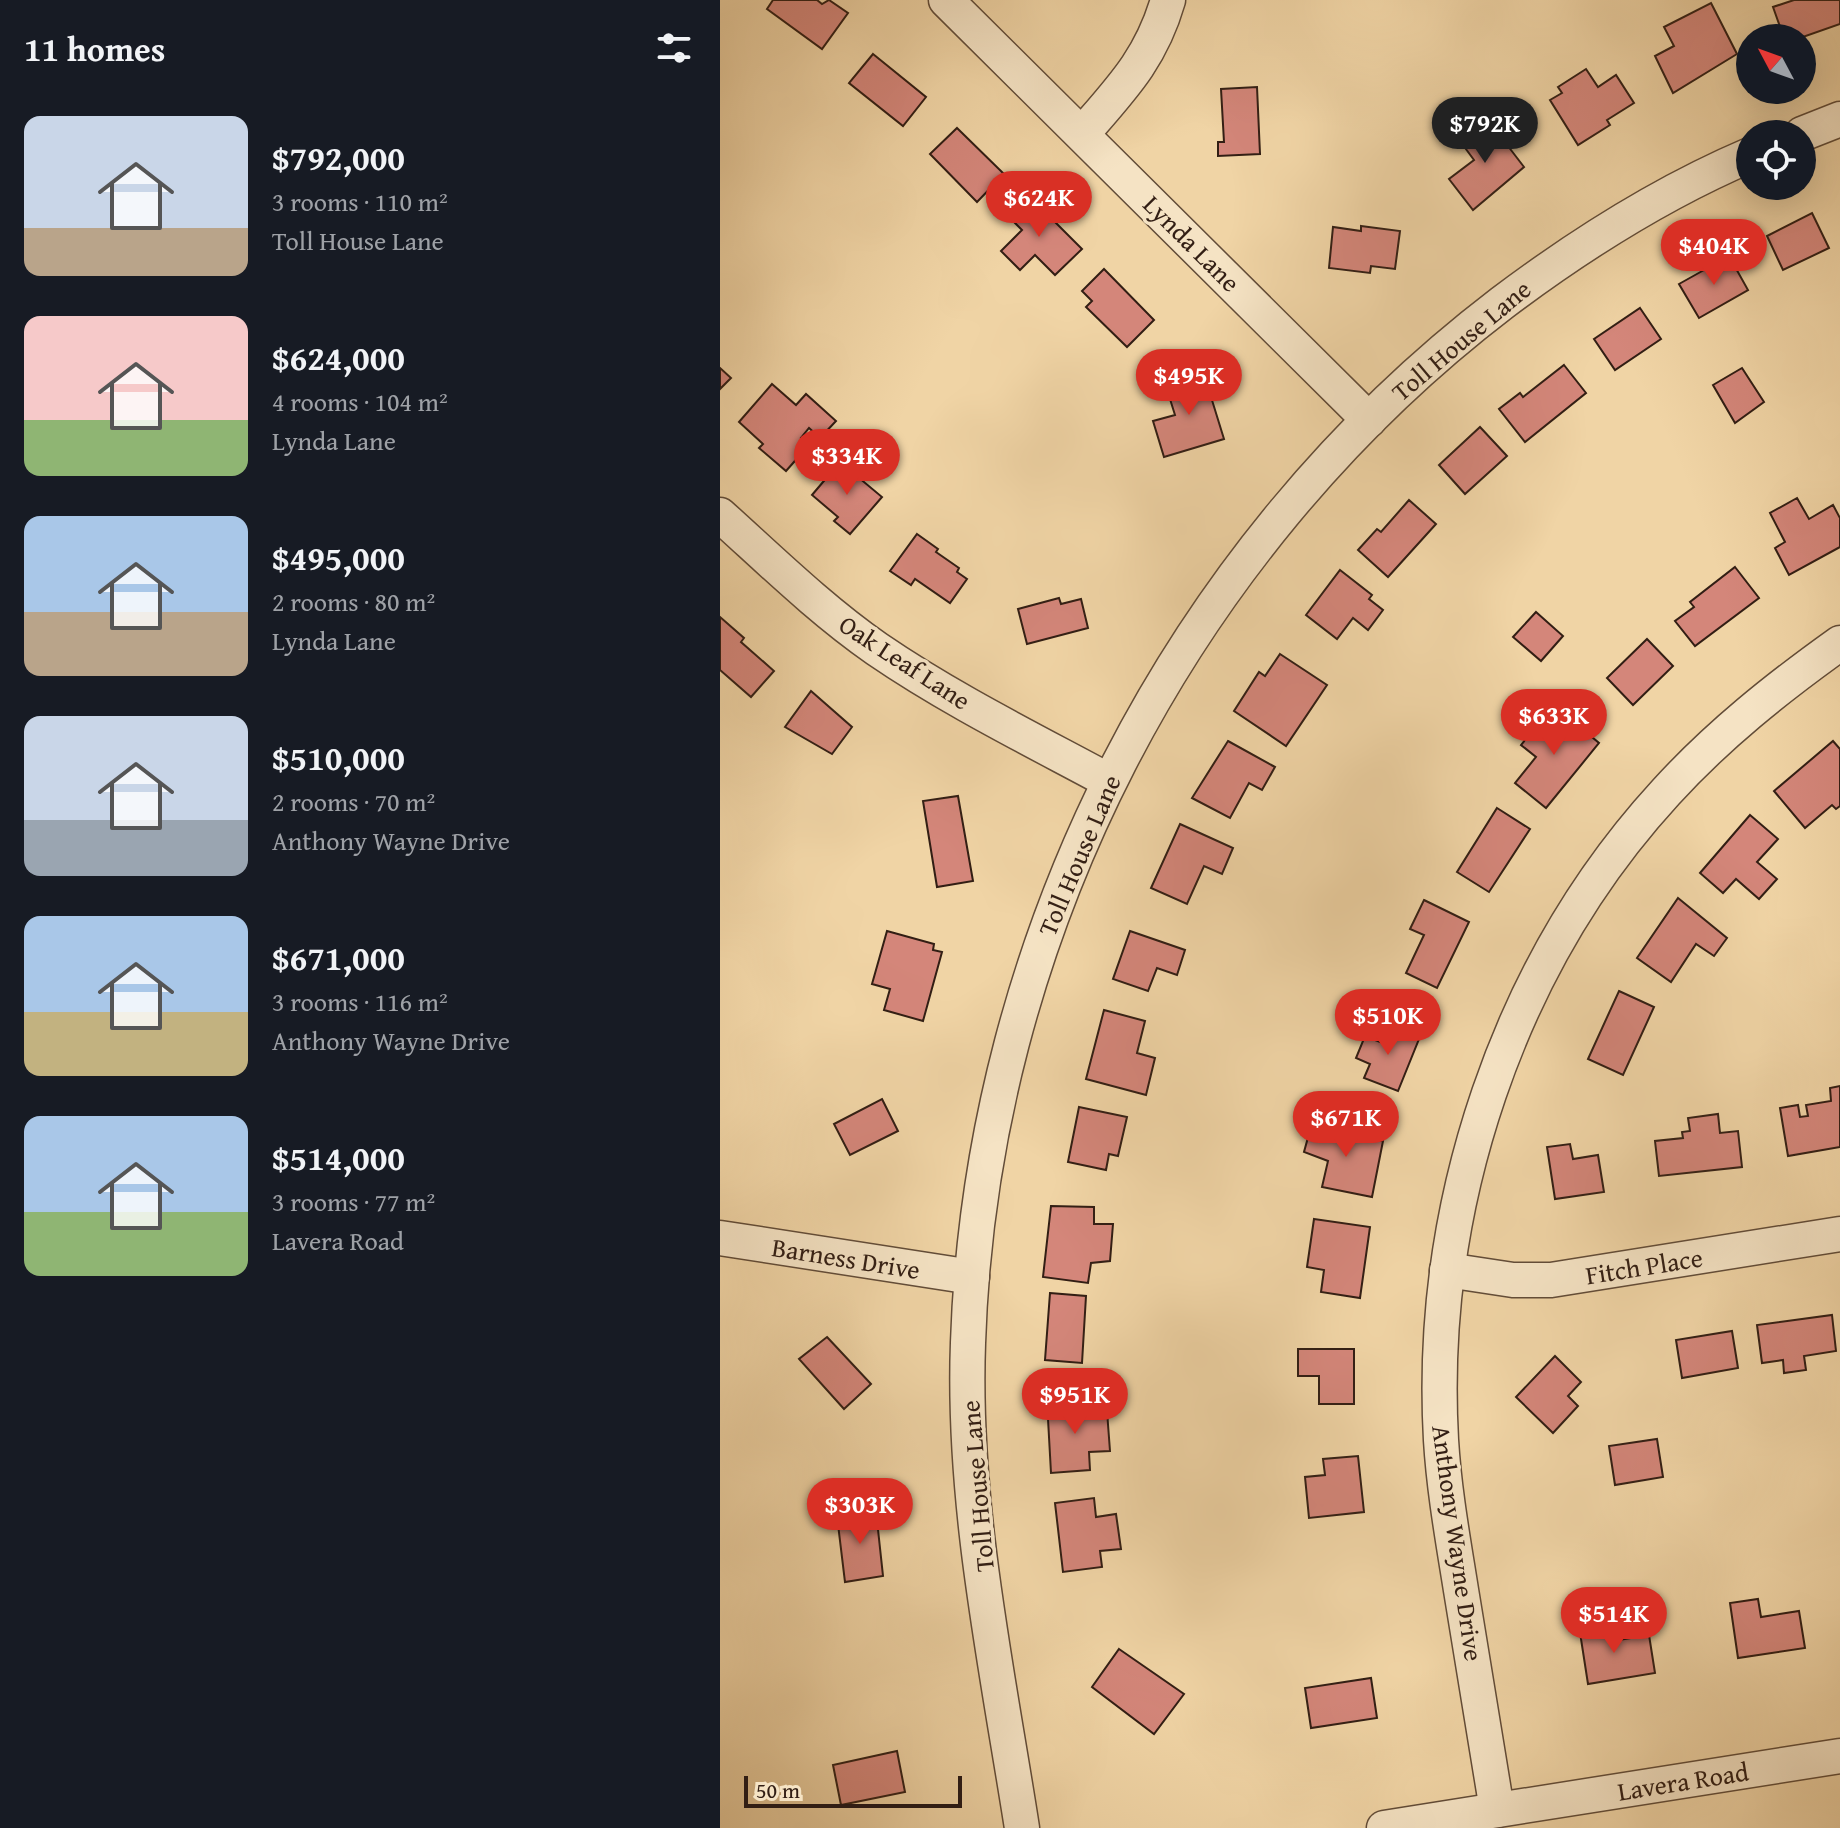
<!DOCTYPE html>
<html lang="en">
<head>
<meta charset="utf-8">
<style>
	body { margin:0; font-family:"Gentium Book Plus",serif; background:#20242c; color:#f1f3f6; height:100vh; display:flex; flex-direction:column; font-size:30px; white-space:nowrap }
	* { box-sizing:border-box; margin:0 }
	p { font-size:26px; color:#9ea1a6 }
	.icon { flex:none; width:44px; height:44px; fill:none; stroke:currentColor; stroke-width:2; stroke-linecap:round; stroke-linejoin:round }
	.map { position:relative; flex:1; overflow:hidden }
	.sheet { display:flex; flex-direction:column; background:#171b24; width:720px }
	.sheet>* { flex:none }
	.needle { width:52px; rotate:311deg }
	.tools { position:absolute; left:1016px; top:24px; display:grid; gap:16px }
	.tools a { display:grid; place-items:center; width:80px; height:80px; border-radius:50%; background:#171b24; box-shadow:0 8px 32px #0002; font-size:40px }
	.scale { position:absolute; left:24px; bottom:20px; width:218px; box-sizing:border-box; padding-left:8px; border:4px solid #321e14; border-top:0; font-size:22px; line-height:28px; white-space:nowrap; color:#321e14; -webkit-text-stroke:6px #f5e3c4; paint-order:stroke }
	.price { position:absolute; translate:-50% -68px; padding:0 18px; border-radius:28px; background:#d93025; color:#fff; font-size:26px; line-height:52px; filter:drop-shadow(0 2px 4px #0008) }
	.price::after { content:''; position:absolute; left:50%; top:48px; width:24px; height:18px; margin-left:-12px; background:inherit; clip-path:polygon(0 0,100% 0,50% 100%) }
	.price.on { background:#222; color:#fff }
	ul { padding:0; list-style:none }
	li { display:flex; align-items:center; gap:24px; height:200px; padding:0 24px }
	li span { display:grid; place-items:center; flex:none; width:224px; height:160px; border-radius:16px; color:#555 }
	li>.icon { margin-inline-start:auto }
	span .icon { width:96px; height:96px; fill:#fffc; stroke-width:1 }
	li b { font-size:34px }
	h2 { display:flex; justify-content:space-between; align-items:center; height:96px; padding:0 24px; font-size:34px }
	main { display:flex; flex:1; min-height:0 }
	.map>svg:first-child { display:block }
</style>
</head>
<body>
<main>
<section class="sheet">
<h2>11 homes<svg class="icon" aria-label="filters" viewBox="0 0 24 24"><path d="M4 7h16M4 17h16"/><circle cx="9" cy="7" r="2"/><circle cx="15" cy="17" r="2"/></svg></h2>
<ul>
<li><span style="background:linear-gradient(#c9d6e8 70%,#b9a48a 0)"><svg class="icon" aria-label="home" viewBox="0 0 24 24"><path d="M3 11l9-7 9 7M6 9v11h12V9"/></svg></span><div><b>$792,000</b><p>3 rooms · 110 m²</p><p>Toll House Lane</p></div></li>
<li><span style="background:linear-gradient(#f6c9c9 65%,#8fb573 0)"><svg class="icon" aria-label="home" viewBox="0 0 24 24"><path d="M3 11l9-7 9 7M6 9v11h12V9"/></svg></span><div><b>$624,000</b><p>4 rooms · 104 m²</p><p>Lynda Lane</p></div></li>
<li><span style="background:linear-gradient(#a9c7e8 60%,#b9a48a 0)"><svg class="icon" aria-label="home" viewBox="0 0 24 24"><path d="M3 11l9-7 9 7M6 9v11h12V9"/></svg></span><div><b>$495,000</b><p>2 rooms · 80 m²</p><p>Lynda Lane</p></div></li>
<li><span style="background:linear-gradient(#c9d6e8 65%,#9aa5b1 0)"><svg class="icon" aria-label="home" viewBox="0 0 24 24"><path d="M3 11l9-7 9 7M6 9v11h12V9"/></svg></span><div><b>$510,000</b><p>2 rooms · 70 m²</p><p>Anthony Wayne Drive</p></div></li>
<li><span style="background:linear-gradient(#a9c7e8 60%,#c2b280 0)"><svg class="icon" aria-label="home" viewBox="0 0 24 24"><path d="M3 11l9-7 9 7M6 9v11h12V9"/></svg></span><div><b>$671,000</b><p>3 rooms · 116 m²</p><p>Anthony Wayne Drive</p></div></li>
<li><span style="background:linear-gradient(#a9c7e8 60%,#8fb573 0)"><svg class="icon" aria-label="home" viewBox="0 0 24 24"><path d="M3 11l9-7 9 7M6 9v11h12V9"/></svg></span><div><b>$514,000</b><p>3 rooms · 77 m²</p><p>Lavera Road</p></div></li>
</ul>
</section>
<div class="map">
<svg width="1120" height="1828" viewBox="0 0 1120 1828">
	<rect width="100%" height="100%" fill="#f0d4a5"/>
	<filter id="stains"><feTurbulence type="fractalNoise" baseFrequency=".0025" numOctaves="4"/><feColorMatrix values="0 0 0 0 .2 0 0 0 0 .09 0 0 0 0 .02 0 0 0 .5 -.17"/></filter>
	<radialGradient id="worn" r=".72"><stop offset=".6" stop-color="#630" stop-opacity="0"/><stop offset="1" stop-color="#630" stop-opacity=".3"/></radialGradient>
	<g fill="#d4867a" stroke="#321e14" stroke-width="2">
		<path d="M53 0H97L102 4 109 0 128 13 102 49 47 9Z"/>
		<path d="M1074 0H1120V24L1080 38H1064L1053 7Z"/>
		<path d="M991 3 1017 54 953 93 935 56 954 46 944 27Z"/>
		<path d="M153 54 206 97 183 126 129 83Z"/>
		<path d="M866 69 878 87 896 75 914 103 887 120 890 125 858 145 830 100 842 93 838 87Z"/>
		<path d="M537 87 540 154 498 156V142H504L501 89Z"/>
		<path d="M768 120 804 167 753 210 729 179 754 160 740 141Z"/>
		<path d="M237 128 284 174 257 202 210 154Z"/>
		<path d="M308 195 362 249 335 275 315 255 300 270 281 251 302 230 288 216Z"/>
		<path d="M1092 213 1109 248 1063 270 1047 236Z"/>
		<path d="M641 226 680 231 675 269 651 266 650 273 609 268 613 227 641 231Z"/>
		<path d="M1009 256 1028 290 979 318 959 284Z"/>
		<path d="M384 269 434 320 407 347 366 307 372 301 362 291Z"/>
		<path d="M920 308 941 339 895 370 874 339Z"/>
		<path d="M844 365 866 393 805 442 779 409 800 393 803 397Z"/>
		<path d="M0 368 11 378 0 389Z"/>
		<path d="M1022 368 1044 402 1015 423 993 385Z"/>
		<path d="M483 371 504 439 444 457 433 421 455 415 445 383Z"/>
		<path d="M52 384 76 405 86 394 116 421 100 438 89 428 81 438 89 445 66 471 39 448 43 444 19 422Z"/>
		<path d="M760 427 787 456 745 494 719 465Z"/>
		<path d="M120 462 162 497 130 534 114 521 118 517 92 495Z"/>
		<path d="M1077 498 1089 519 1113 505 1120 518V547L1069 575 1055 548 1065 542 1050 513Z"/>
		<path d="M689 500 716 524 668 577 638 550 657 529 661 532Z"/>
		<path d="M197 534 218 549 216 552 239 568 237 572 247 579 230 603 195 579 191 585 170 571Z"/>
		<path d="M1015 567 1039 598 975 646 955 621 974 607 970 602Z"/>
		<path d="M620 570 652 595 649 599 663 610 648 630 633 618 617 639 586 615Z"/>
		<path d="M339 598 341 604 361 599 368 628 307 644 298 609Z"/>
		<path d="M816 612 843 636 821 661 793 637Z"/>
		<path d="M0 617 24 638 21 642 54 671 31 697 0 670Z"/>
		<path d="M927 639 953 666 913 705 887 678Z"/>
		<path d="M560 654 607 685 566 746 514 711 539 672 545 676Z"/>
		<path d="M91 691 132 727 112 754 65 727Z"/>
		<path d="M830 709 845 722 848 717 879 743 826 808 795 783 816 757 801 745Z"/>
		<path d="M508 741 555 767 542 790 529 783 510 818 472 798Z"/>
		<path d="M1113 741 1120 749V806L1116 809 1112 805 1085 828 1054 791Z"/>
		<path d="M238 796 253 881 217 887 203 801Z"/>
		<path d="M777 808 810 829 769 892 737 872Z"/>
		<path d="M1030 815 1058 839 1037 862 1057 879 1039 899 1016 879 1003 893 980 873Z"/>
		<path d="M460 824 513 848 502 874 484 866 467 904 431 888Z"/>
		<path d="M958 898 1007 938 994 956 976 944 951 982 917 958Z"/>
		<path d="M704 900 749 922 717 988 686 973 704 935 690 929Z"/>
		<path d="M167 931 214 944 213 950 222 952 203 1021 164 1010 170 989 152 984Z"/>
		<path d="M410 931 465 950 457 975 437 968 428 991 393 979Z"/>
		<path d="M899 991 934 1007 903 1075 868 1059Z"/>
		<path d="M384 1010 425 1021 417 1053 435 1058 426 1095 366 1079Z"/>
		<path d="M667 1026 699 1039 678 1091 644 1078 650 1064 636 1058 645 1036 660 1042Z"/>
		<path d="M1120 1086V1147L1068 1156 1060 1108 1078 1105 1080 1117 1088 1116 1086 1105 1111 1101 1110 1088Z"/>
		<path d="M162 1099 178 1131 130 1155 114 1124Z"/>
		<path d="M359 1107 407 1117 398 1156 389 1154 386 1170 348 1162Z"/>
		<path d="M998 1114 1000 1133 1018 1131 1022 1167 939 1176 935 1141 963 1138 962 1132 970 1131 968 1118Z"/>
		<path d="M592 1123 663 1141 652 1197 602 1187 608 1161 584 1152Z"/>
		<path d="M850 1144 853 1159 878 1155 884 1192 835 1199 827 1147Z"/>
		<path d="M331 1206 374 1207V1224H393L390 1261 371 1263 368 1283 323 1277Z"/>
		<path d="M594 1219 650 1227 640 1298 601 1292 604 1270 587 1267Z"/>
		<path d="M330 1293 366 1296 362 1363 325 1360Z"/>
		<path d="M1112 1315 1116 1351 1084 1356 1086 1370 1064 1373 1063 1360 1042 1363 1037 1325Z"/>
		<path d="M1012 1331 1018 1368 962 1378 956 1340Z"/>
		<path d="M107 1337 151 1384 124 1409 79 1359Z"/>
		<path d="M578 1349H634V1404H599V1376H578Z"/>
		<path d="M835 1356 861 1382 848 1396 858 1406 833 1433 796 1397Z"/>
		<path d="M356 1399 357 1413 387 1411 390 1451 369 1452 370 1470 331 1473 327 1401Z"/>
		<path d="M937 1439 943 1477 895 1485 889 1446Z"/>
		<path d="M638 1456 644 1512 589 1518 585 1477 605 1475 603 1459Z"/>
		<path d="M374 1498 376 1517 396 1514 401 1549 380 1551 382 1567 343 1572 335 1503Z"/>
		<path d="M156 1511 163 1576 125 1582 117 1516Z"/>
		<path d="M1038 1599 1041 1617 1079 1611 1085 1648 1018 1658 1010 1603Z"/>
		<path d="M889 1621 892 1641 929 1635 935 1673 868 1684 859 1626Z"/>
		<path d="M399 1649 464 1694 434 1734 372 1687Z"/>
		<path d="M651 1678 657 1718 591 1728 585 1688Z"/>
		<path d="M177 1751 185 1792 121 1805 113 1765Z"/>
	</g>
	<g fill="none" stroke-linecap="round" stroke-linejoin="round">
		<defs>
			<g id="minor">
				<path d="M226 0 649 420"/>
				<path d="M362 134C401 89 431 59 448 0"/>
				<path d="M1082 134 1120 119"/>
				<path d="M0 515C51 561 101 610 157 649 230 699 311 739 389 781"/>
				<path d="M0 1238 252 1277"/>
				<path d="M727 1270 793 1280H831L1120 1234"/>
				<path d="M777 1810C765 1737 753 1663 741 1590 733 1540 724 1490 721 1440 708 1207 787 965 946 792 998 735 1057 688 1120 643"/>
				<path d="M302 1828C277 1668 242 1505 248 1343 261 937 460 549 782 303 859 245 941 193 1030 155"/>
				<path d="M664 1828 1120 1756"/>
			</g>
		</defs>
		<use href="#minor" stroke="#624c38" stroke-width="37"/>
		<use href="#minor" stroke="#f5e3c4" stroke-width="34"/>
	</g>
	<g text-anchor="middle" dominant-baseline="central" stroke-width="7" stroke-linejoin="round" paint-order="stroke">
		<g font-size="26" fill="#321e14" stroke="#f5e3c4">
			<text transform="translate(472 243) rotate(45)">Lynda Lane</text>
			<text transform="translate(741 340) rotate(-40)">Toll House Lane</text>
			<text transform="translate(185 662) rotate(33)">Oak Leaf Lane</text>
			<text transform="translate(359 855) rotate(-67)">Toll House Lane</text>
			<text transform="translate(126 1258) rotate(9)">Barness Drive</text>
			<text transform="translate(924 1266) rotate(-9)">Fitch Place</text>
			<text transform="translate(257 1486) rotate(-95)">Toll House Lane</text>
			<text transform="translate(738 1543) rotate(82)">Anthony Wayne Drive</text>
			<text transform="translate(963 1781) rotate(-9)">Lavera Road</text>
		</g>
	</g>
	<rect width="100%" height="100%" filter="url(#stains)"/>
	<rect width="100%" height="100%" fill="url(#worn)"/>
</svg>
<div class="tools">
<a><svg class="needle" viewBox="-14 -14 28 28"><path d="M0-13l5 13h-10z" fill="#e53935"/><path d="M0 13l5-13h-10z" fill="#9ea1a6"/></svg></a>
<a><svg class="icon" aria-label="locate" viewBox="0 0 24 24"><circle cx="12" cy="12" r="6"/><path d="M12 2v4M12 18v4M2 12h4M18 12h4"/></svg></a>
</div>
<div class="scale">50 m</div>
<b class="price on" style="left:765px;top:165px">$792K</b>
<b class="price" style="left:319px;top:239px">$624K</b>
<b class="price" style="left:994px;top:287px">$404K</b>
<b class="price" style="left:469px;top:417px">$495K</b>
<b class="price" style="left:127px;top:497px">$334K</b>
<b class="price" style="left:834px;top:757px">$633K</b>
<b class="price" style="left:668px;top:1057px">$510K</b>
<b class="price" style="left:626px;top:1159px">$671K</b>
<b class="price" style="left:355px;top:1436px">$951K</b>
<b class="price" style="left:140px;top:1546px">$303K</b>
<b class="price" style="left:894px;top:1655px">$514K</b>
</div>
</main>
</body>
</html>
